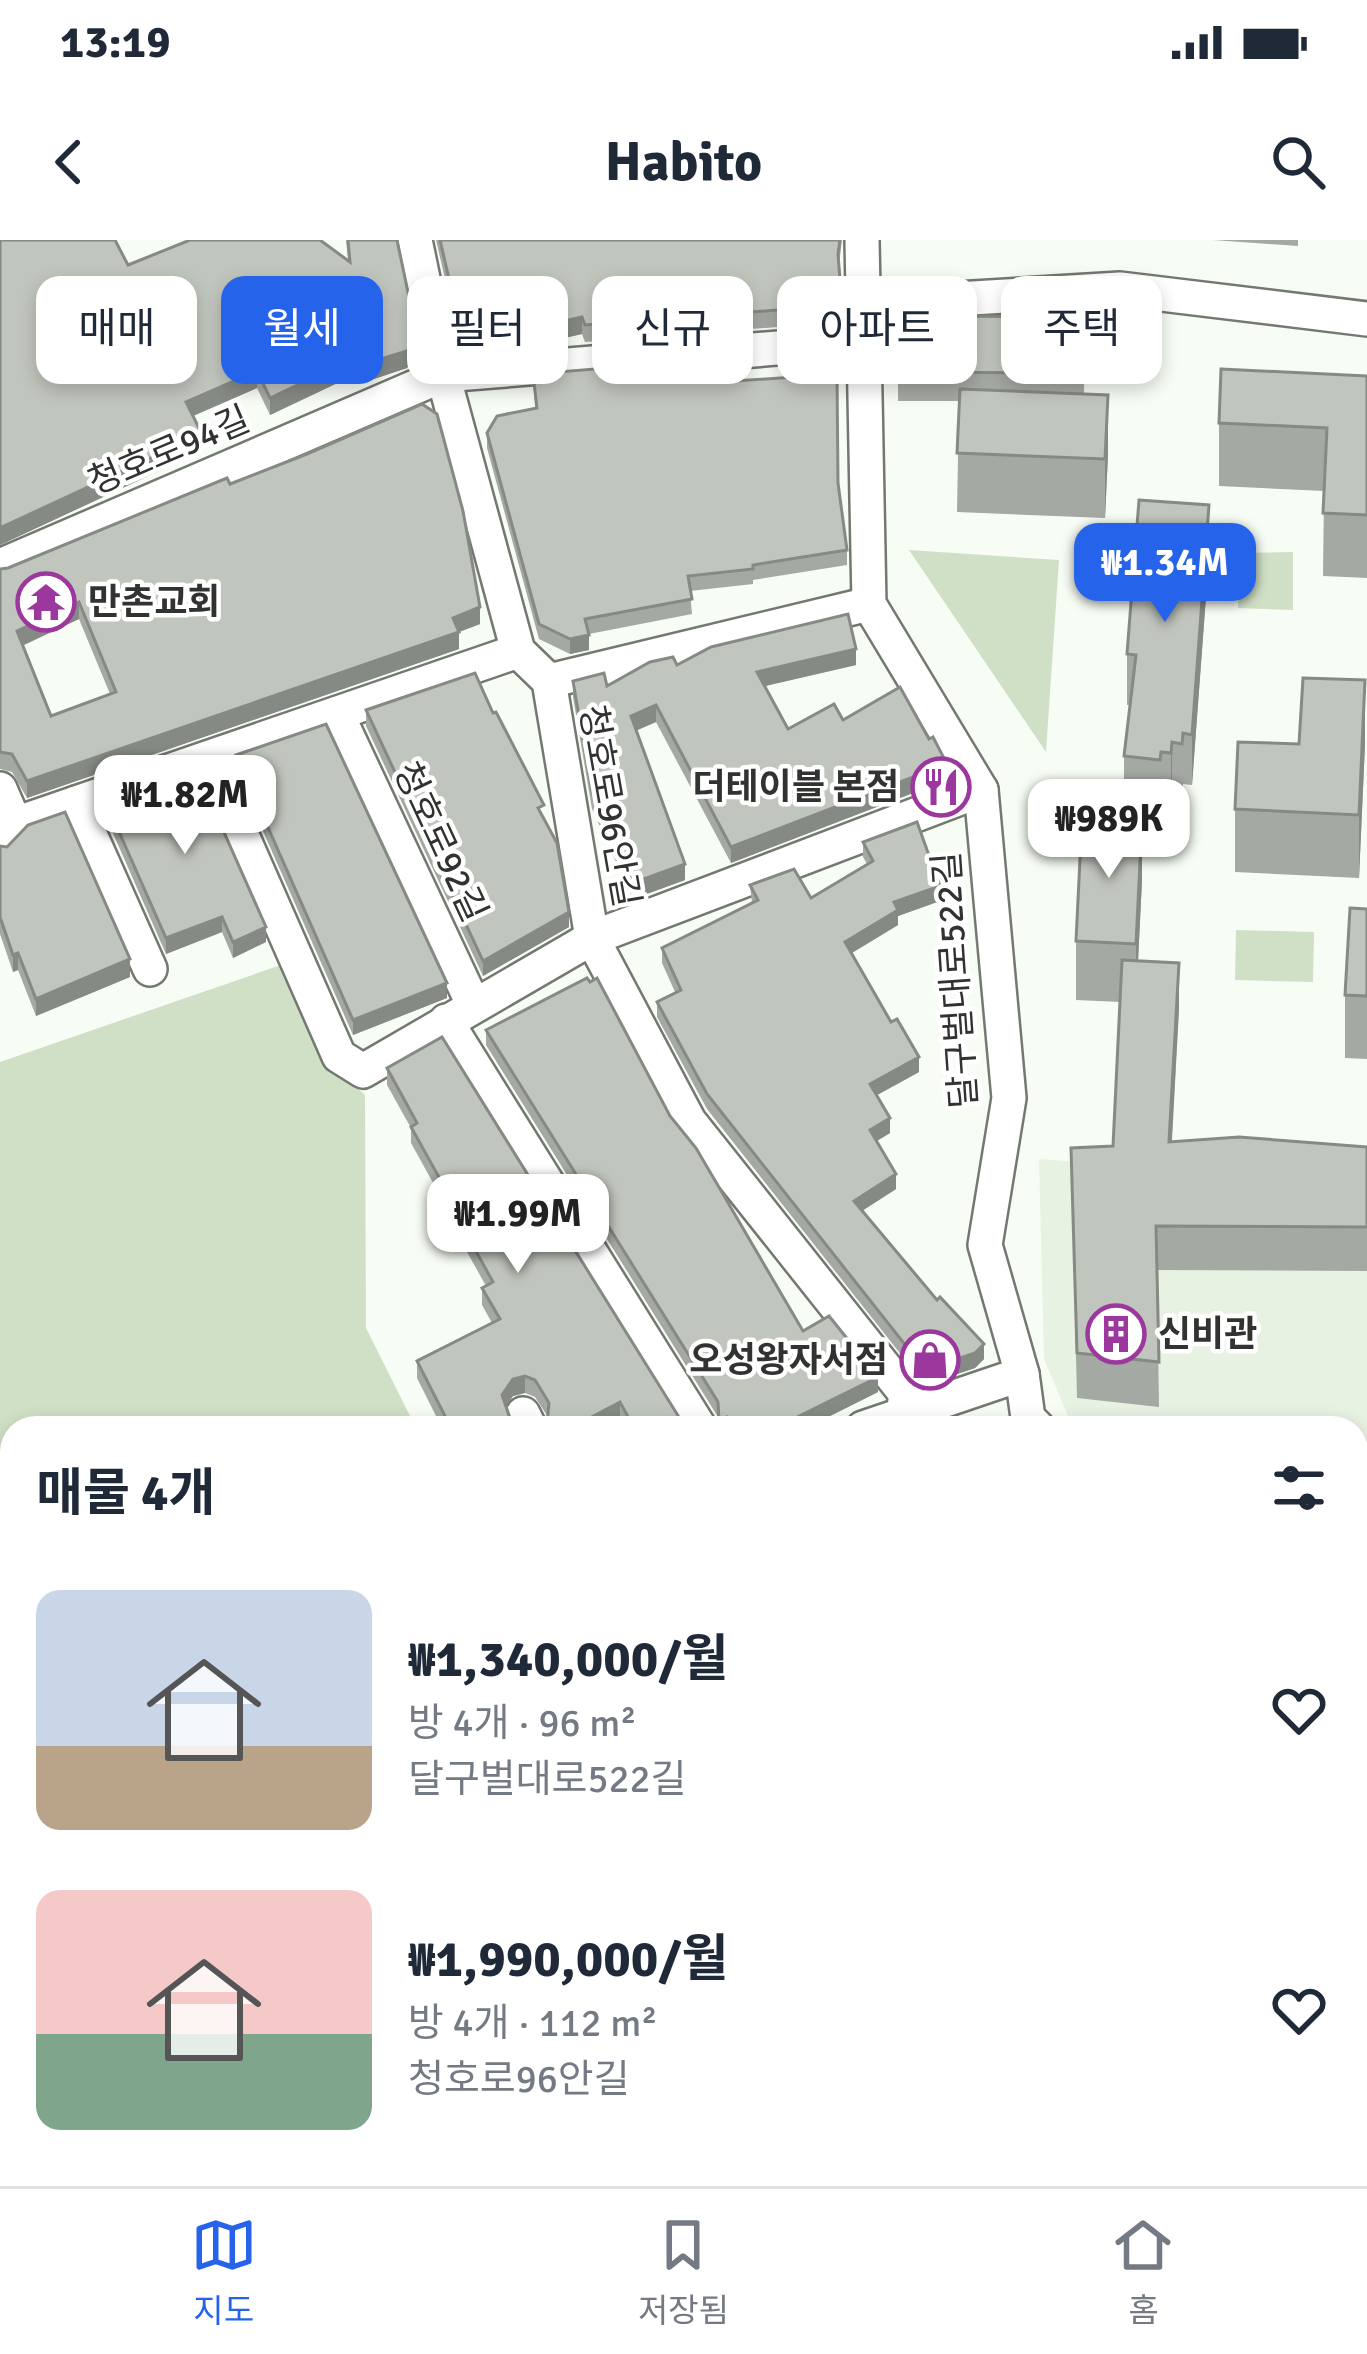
<!DOCTYPE html>
<html lang="ko">
<head>
<meta charset="utf-8">
<style>
	body { margin:0; font-family:Signika,"Noto Sans KR",sans-serif; background:#f6f6f7; color:#1f2937; height:100vh; display:flex; flex-direction:column; font-size:45px; white-space:nowrap }
	* { box-sizing:border-box; margin:0 }
	p { font-size:39px; color:#747a83 }
	.icon { flex:none; width:66px; height:66px; fill:none; stroke:currentColor; stroke-width:2; stroke-linecap:round; stroke-linejoin:round }
	.map { position:relative; flex:1; overflow:hidden }
	.panel { position:absolute; left:0px; top:1176px; width:1368px; height:771px; display:flex; flex-direction:column; background:#fff; border-radius:36px 36px 0 0; box-shadow:0 6px 18px #0003 }
	.panel>* { flex:none }
	.banner { position:absolute; left:36px; top:36px; width:1296px; height:108px; display:flex; gap:24px }
	.price { position:absolute; translate:-50% -102px; padding:0 27px; border-radius:24px; background:#fff; color:#222; font-size:39px; line-height:78px; filter:drop-shadow(0 3px 6px #0008) }
	.price::after { content:''; position:absolute; left:50%; top:72px; width:36px; height:27px; margin-left:-18px; background:inherit; clip-path:polygon(0 0,100% 0,50% 100%) }
	.price.active { background:#2563eb; color:#fff }
	ul { padding:0; list-style:none }
	li { display:flex; align-items:center; gap:36px; height:300px; padding:0 36px }
	li span { display:grid; place-items:center; flex:none; width:336px; height:240px; border-radius:24px; color:#555 }
	li>.icon { margin-inline-start:auto }
	span .icon { width:144px; height:144px; fill:#fffc; stroke-width:1 }
	li b { font-size:51px }
	h2 { display:flex; justify-content:space-between; align-items:center; height:144px; padding:0 36px; font-size:51px }
	.pill { padding:0 42px; border-radius:24px; background:#fff; box-shadow:0 6px 18px #0003; font-size:42px; line-height:108px }
	.pill.active { background:#2563eb; color:#fff }
	.status { display:flex; justify-content:space-between; align-items:center; height:84px; padding:0 60px; background:#fff; direction:ltr }
	.status svg { height:33px; fill:currentColor }
	header { display:flex; justify-content:space-between; align-items:center; height:156px; padding:0 36px; background:#fff; font-size:54px; font-weight:800 }
	.dock { display:flex; justify-content:space-around; align-items:center; height:168px; border-top:3px solid #e0e1e3; background:#fff; font-size:33px; color:#747a83 }
	.dock a { display:grid; justify-items:center; gap:6px }
	.dock .active { color:#2563eb }
	.map>svg:first-child { display:block }
</style>
</head>
<body>
<div class="status"><b>13:19</b><svg viewBox="0 0 49 12"><path d="M0 12V9h3v3zM5 12V6h3v6zM10 12V3h3v9zM15 12V0h3v12zM26 1h20v11H26zM47 4h2v5h-2z"/></svg></div>
<header><svg class="icon" aria-label="back" viewBox="0 0 24 24"><path d="M15 5l-7 7 7 7"/></svg>Habito<svg class="icon" aria-label="search" viewBox="0 0 24 24"><circle cx="10" cy="10" r="6"/><path d="M15 15l6 6"/></svg></header>
<div class="map">
<svg width="1367" height="1946" viewBox="0 0 1367 1946">
	<rect width="100%" height="100%" fill="#f7fdf4"/>
	<g fill="#e8f2e2">
		<path d="M1039 919 1367 944V1512L1356 1501V1188H1073L1044 1119Z"/>
		<path d="M1367 1807V1946H1322L1325 1935H1356V1830Z"/>
		<rect x="200" y="1935" width="811" height="11"/>
	</g>
	<g fill="#d0e0c6">
		<path d="M909 310 1059 320 1046 512Z"/>
		<path d="M1293 312V370L1238 368 1240 313Z"/>
		<path d="M1236 690 1314 692 1313 742 1235 740Z"/>
		<path d="M284 724 324 814 365 855 366 1088 416 1188H12V1935H200L199 1946H0V822Z"/>
	</g>
	<g fill="none" stroke-linecap="round" stroke-linejoin="round">
		<defs>
			<g id="street">
				<path d="M415 0 443 135 518 411 549 441 592 698 689 881 906 1154 901 1188"/>
				<path d="M862 0 869 364 981 550 1009 858 985 1005 1022 1134 863 1188"/>
				<path d="M0 326 443 135 864 101 923 61 1120 49 1367 79"/>
				<path d="M549 441 869 364"/>
				<path d="M337 474 473 764"/>
				<path d="M208 518 339 816 363 831 592 698 981 550"/>
				<path d="M0 549 15 584"/>
				<path d="M76 563 150 729"/>
				<path d="M0 604 15 584 518 411"/>
				<path d="M446 781 700 1188"/>
				<path d="M1022 1134 1028 1178 1038 1188"/>
				<path d="M523 1174 530 1188"/>
				<path d="M1356 1525 1367 1537"/>
				<path d="M1356 1761 1367 1719"/>
				<path d="M1043 1946 1044 1935"/>
				<path d="M1220 1946V1935"/>
				<path d="M1303 1946 1304 1935"/>
			</g>
		</defs>
		<use href="#street" stroke="#737870" stroke-width="38"/>
		<use href="#street" stroke="#fff" stroke-width="33"/>
	</g>
	<g fill="#a5a9a3" fill-rule="evenodd">
		<path d="M0 0 128 25 348 21 346 0H397L417 112 407 128 371 140 369 128 270 175 257 148 193 176 202 211 0 305Z"/>
		<path d="M436 0H842L839 25 842 82 585 102 582 94 520 108 462 112Z"/>
		<path d="M1213 0H1298V6Z"/>
		<path d="M1085 77 1084 154 1108 214 1105 278 957 272 959 161H898V103Z"/>
		<path d="M533 134 735 141 838 243 847 310V325L753 340V344L690 351 692 374 589 394V410L570 414 539 399 487 208V193L535 168Z"/>
		<path d="M1367 136V338L1323 336 1324 251 1219 246V183Z"/>
		<path d="M230 244 480 384 459 392V409L27 558 12 532 0 529V329L8 328ZM79 379 110 454 51 476 22 406Z"/>
		<path d="M1209 316 1192 545 1183 544 1182 554 1172 553 1171 564 1161 562 1160 571 1124 566V516L1130 465H1127V414Z"/>
		<path d="M677 425H856L765 446 788 489 947 540 731 623 656 482 636 490 685 640 633 659 592 569 573 457V441L607 446Z"/>
		<path d="M366 470 493 473 544 579 569 687 483 736 366 486Z"/>
		<path d="M1299 504H1365L1359 638 1235 632V569Z"/>
		<path d="M236 515 447 758 353 795 236 530Z"/>
		<path d="M105 560 266 702 233 718 222 692 166 714 105 575Z"/>
		<path d="M863 602 940 661 898 676V685L852 713 919 832 877 855 890 893 877 901 896 949 862 971 984 1119 975 1128 925 1145 707 869 657 777V762L675 752 662 723V708L752 663 750 645 811 658 867 624 863 617Z"/>
		<path d="M0 606 130 737 36 776 18 730 13 732 0 694Z"/>
		<path d="M1142 640 1138 721 1179 768 1172 902 1367 907V1031L1157 1030 1159 1167 1077 1158 1071 908 1113 906 1120 762 1076 760V701Z"/>
		<path d="M1367 669V819L1345 818V755Z"/>
		<path d="M486 790 670 876 803 1091 878 1152 806 1188H719L718 1177 486 805Z"/>
		<path d="M387 828 682 1182 691 1188H625L620 1178 547 1184 548 1177 535 1157 525 1153 513 1156 506 1166 511 1181 522 1188H442L417 1138V1121L492 1083 482 1065V1048L486 1046 437 958V950L411 903V888L387 845Z"/>
		<path d="M505 1935H572L577 1946H509Z"/>
	</g>
	<g fill="#868a84">
		<path d="M582 77V94L520 108V91Z"/>
		<path d="M417 95V112L407 128 371 140V122Z"/>
		<path d="M369 111V128L270 175V158Z"/>
		<path d="M257 131V148L186 179V162Z"/>
		<path d="M1108 155V214L1105 278V219Z"/>
		<path d="M202 194V211L0 305V288Z"/>
		<path d="M1209 265V316L1192 545V495Z"/>
		<path d="M79 362V379L17 408V391Z"/>
		<path d="M480 367V384L459 392V409L27 558V541Z"/>
		<path d="M589 395V410L570 414V399Z"/>
		<path d="M856 409V425L757 448V432Z"/>
		<path d="M1365 440V504L1359 638V575Z"/>
		<path d="M656 465V482L631 493V476Z"/>
		<path d="M1172 502V553L1171 564V513Z"/>
		<path d="M947 524V540L731 623V607Z"/>
		<path d="M1142 581V640L1136 763V704Z"/>
		<path d="M685 624V640L633 659V643Z"/>
		<path d="M940 646V661L898 676V685L845 717V702L894 662Z"/>
		<path d="M569 672V687L483 736V721Z"/>
		<path d="M222 677V692L166 714V698Z"/>
		<path d="M266 687V702L233 718V702Z"/>
		<path d="M18 713V730L13 732V715Z"/>
		<path d="M130 719V737L36 776V759Z"/>
		<path d="M1179 723V768L1169 947V902Z"/>
		<path d="M447 743V758L353 795V780Z"/>
		<path d="M919 817V832L870 859V844Z"/>
		<path d="M890 878V893L870 905V890Z"/>
		<path d="M896 934V949L854 976V961Z"/>
		<path d="M984 1104V1119L975 1128 925 1145V1130Z"/>
		<path d="M525 1136V1153L513 1156 502 1172V1155L513 1139Z"/>
		<path d="M878 1137V1152L806 1188H775Z"/>
		<path d="M620 1162V1178L602 1188H571Z"/>
		<path d="M727 1177V1188H719V1181Z"/>
	</g>
	<g fill="#c0c5bd" stroke="#868a84" stroke-width="3" fill-rule="evenodd">
		<path d="M0 0H115L128 25 190 0H320L350 22 348 0H397L417 95 407 111 371 122 369 111 270 158 257 131 186 162 202 194 0 288Z"/>
		<path d="M440 0H840L838 14 842 65 585 85 582 77 520 91 462 95Z"/>
		<path d="M949 76 1085 77 1084 133 898 132V103L922 84Z"/>
		<path d="M667 123 669 138 734 131 735 141 837 134 838 243 847 310 753 325V329L688 336 692 359 585 379 589 395 570 399 539 384 487 193 497 176 537 168 533 134Z"/>
		<path d="M1221 129 1367 136V275L1323 273 1327 188 1219 183Z"/>
		<path d="M960 149 1108 155 1105 219 957 213Z"/>
		<path d="M422 164 437 174 463 271 480 367 453 378 459 392 27 541 12 514 0 512V329L8 328 227 238 230 244 307 214ZM79 362 116 452 51 476 17 391Z"/>
		<path d="M1139 260 1209 265 1192 495 1183 493 1182 504 1172 502 1171 513 1161 512 1160 520 1124 516 1136 415 1127 414Z"/>
		<path d="M848 374 856 409 757 432 788 489 834 464 843 480 900 447 929 499 933 497 947 524 731 607 656 465 631 476 685 624 633 643 592 552 573 441 604 433 607 446 650 422 673 417 677 425 711 407Z"/>
		<path d="M475 433 493 473 496 472 544 565 538 568 557 603 569 672 483 721 366 470Z"/>
		<path d="M1303 438 1365 440 1359 575 1235 569 1238 502 1299 504Z"/>
		<path d="M326 484 447 743 353 780 236 515Z"/>
		<path d="M196 529 266 687 233 702 222 677 166 698 105 560Z"/>
		<path d="M65 572 130 719 36 759 18 713 13 715 0 677V606L7 607 28 585Z"/>
		<path d="M1082 578 1142 581 1136 704 1076 701Z"/>
		<path d="M917 582 940 646 894 662 898 670 845 702 891 782 897 779 919 817 870 844 890 878 870 890 896 934 854 961 937 1060 940 1057 984 1104 975 1113 925 1130 707 854 657 762 681 750 662 708 758 660 750 645 794 629 811 658 873 621 863 602Z"/>
		<path d="M1350 668 1367 669V756L1345 755Z"/>
		<path d="M1122 720 1179 723 1169 902 1239 897 1367 907V987L1156 986 1159 1122 1077 1113 1071 908 1113 906Z"/>
		<path d="M587 738 590 742 597 738 670 876 696 908 803 1091 829 1076 878 1137 775 1188H733L727 1177 719 1181 718 1162 486 790Z"/>
		<path d="M442 797 682 1182 691 1188H634L620 1162 571 1188H537L547 1184 549 1163 535 1140 525 1136 513 1139 502 1155 511 1181 522 1188H451L417 1121 500 1079 482 1048 493 1042 437 941 440 939 411 887 417 883 387 828Z"/>
		<path d="M516 1935H572L577 1946H520Z"/>
	</g>
	<defs>
		<symbol id="temple-ring" viewBox="-11 -11 22 22"><circle r="9.5" fill="#fff" stroke="#9b379d" stroke-width="1.5"/><path d="M0-6L5-2H3V0L6.5 2.5H4V6H1.5V3h-3V6H-4V2.5H-6.5L-3 0V-2H-5Z" fill="#9b379d"/></symbol>
		<symbol id="restaurant-ring" viewBox="-11 -11 22 22"><circle r="9.5" fill="#fff" stroke="#9b379d" stroke-width="1.5"/><path d="M-5-6h1v4h1v-4h1v4h1v-4h1v5L-1.5 .5V6h-2V.5L-5-1ZM5-6V6H3V1.5H1.5Q1.5-4 5-6Z" fill="#9b379d"/></symbol>
		<symbol id="building-ring" viewBox="-11 -11 22 22"><circle r="9.5" fill="#fff" stroke="#9b379d" stroke-width="1.5"/><path d="M-4-6H4V6H1V3H-1V6H-4ZM-2.5-4.3h1.7v1.8h-1.7ZM.8-4.3h1.7v1.8H.8ZM-2.5-1h1.7V.8h-1.7ZM.8-1h1.7V.8H.8Z" fill="#9b379d"/></symbol>
		<symbol id="shop-ring" viewBox="-11 -11 22 22"><circle r="9.5" fill="#fff" stroke="#9b379d" stroke-width="1.5"/><path d="M-5-2.5h2.3a2.7 3.5 0 0 1 5.4 0H5L5.5 6h-11ZM-1.5-2.5h3a1.5 2.3 0 0 0-3 0Z" fill="#9b379d"/></symbol>
	</defs>
	<g fill-rule="evenodd">
		<use href="#temple-ring" x="13" y="329" width="66" height="66"/>
		<use href="#restaurant-ring" x="908" y="514" width="66" height="66"/>
		<use href="#building-ring" x="1083" y="1061" width="66" height="66"/>
		<use href="#shop-ring" x="897" y="1087" width="66" height="66"/>
	</g>
	<g text-anchor="middle" dominant-baseline="central" stroke-width="9" stroke-linejoin="round" paint-order="stroke">
		<g font-size="36" fill="#313330" stroke="#fff">
			<text transform="translate(169 211) rotate(-23)">청호로94길</text>
			<text transform="translate(609 566) rotate(80)">청호로96안길</text>
			<text transform="translate(440 602) rotate(65)">청호로92길</text>
			<text transform="translate(956 740) rotate(-94)">달구벌대로522길</text>
		</g>
		<g font-size="36" font-weight="bold" fill="#313330" stroke="#fff" text-anchor="start">
			<text x="88" y="362">만촌교회</text>
			<text x="899" y="547" text-anchor="end">더테이블 본점</text>
			<text x="1158" y="1094">신비관</text>
			<text x="888" y="1120" text-anchor="end">오성왕자서점</text>
		</g>
	</g>
</svg>
<b class="price active" style="left:1165px;top:385px">₩1.34M</b>
<b class="price" style="left:185px;top:617px">₩1.82M</b>
<b class="price" style="left:1109px;top:641px">₩989K</b>
<b class="price" style="left:518px;top:1036px">₩1.99M</b>
<div class="banner">
<a class="pill">매매</a>
<a class="pill active">월세</a>
<a class="pill">필터</a>
<a class="pill">신규</a>
<a class="pill">아파트</a>
<a class="pill">주택</a>
</div>
<section class="panel">
<h2>매물 4개<svg class="icon" aria-label="filters" viewBox="0 0 24 24"><path d="M4 7h16M4 17h16"/><circle cx="9" cy="7" r="2"/><circle cx="15" cy="17" r="2"/></svg></h2>
<ul>
<li><span style="background:linear-gradient(#c9d6e8 65%,#b9a48a 0)"><svg class="icon" aria-label="home" viewBox="0 0 24 24"><path d="M3 11l9-7 9 7M6 9v11h12V9"/></svg></span><div><b>₩1,340,000/월</b><p>방 4개 · 96 m²</p><p>달구벌대로522길</p></div><svg class="icon" aria-label="heart" viewBox="0 0 24 24"><path d="M12 20l-8-8c-3-5 5-10 8-4 3-6 11-1 8 4z"/></svg></li>
<li><span style="background:linear-gradient(#f6c9c9 60%,#7fa58c 0)"><svg class="icon" aria-label="home" viewBox="0 0 24 24"><path d="M3 11l9-7 9 7M6 9v11h12V9"/></svg></span><div><b>₩1,990,000/월</b><p>방 4개 · 112 m²</p><p>청호로96안길</p></div><svg class="icon" aria-label="heart" viewBox="0 0 24 24"><path d="M12 20l-8-8c-3-5 5-10 8-4 3-6 11-1 8 4z"/></svg></li>
</ul>
</section>
</div>
<nav class="dock">
<a class="active"><svg class="icon" aria-label="map" viewBox="0 0 24 24"><path d="M3 6l6-2 6 2 6-2v14l-6 2-6-2-6 2zM9 4v14M15 6v14"/></svg>지도</a>
<a><svg class="icon" aria-label="saved" viewBox="0 0 24 24"><path d="M7 4h10v16l-5-4-5 4z"/></svg>저장됨</a>
<a><svg class="icon" aria-label="home" viewBox="0 0 24 24"><path d="M3 11l9-7 9 7M6 9v11h12V9"/></svg>홈</a>
</nav>
</body>
</html>
